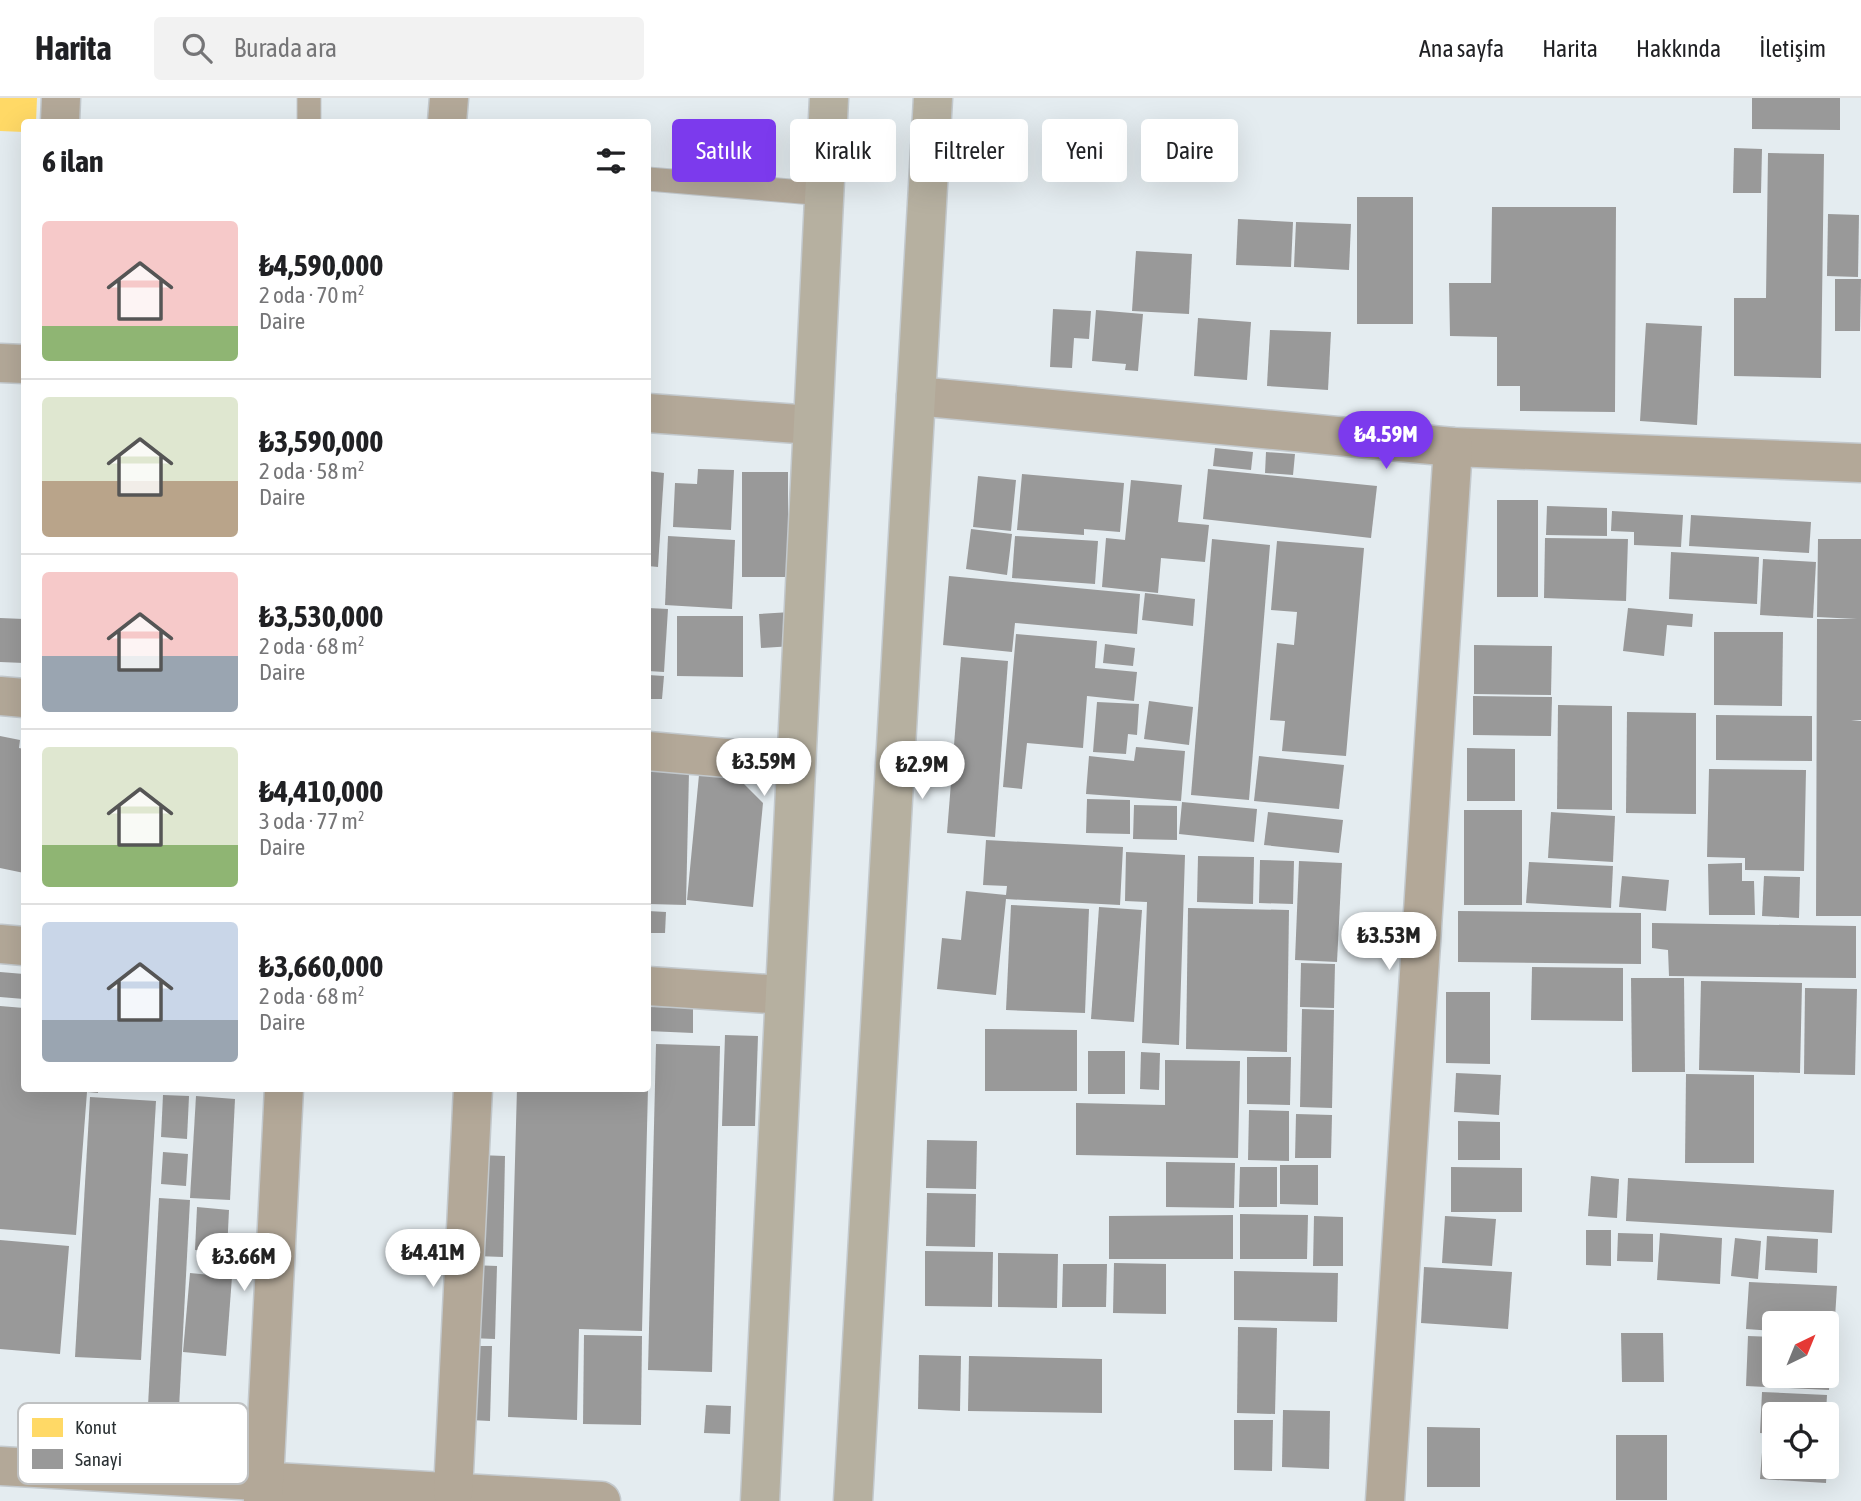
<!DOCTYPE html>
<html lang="tr">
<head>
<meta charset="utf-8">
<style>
	body { margin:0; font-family:"Asap Condensed",sans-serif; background:#f2f2f2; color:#202124; height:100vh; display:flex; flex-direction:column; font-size:26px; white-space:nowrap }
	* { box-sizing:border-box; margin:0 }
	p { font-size:23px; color:#757577 }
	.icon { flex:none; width:38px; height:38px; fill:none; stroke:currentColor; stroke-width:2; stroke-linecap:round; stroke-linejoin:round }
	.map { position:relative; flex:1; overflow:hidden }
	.details { position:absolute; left:21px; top:21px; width:630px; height:973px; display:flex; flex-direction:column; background:#fff; border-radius:7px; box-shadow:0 7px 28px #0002 }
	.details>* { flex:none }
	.top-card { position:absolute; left:672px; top:21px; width:665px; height:63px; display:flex; gap:14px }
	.needle { width:46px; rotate:43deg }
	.fabs { position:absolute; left:1762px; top:1213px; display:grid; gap:14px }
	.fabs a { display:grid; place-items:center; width:77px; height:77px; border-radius:7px; background:#fff; box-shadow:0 7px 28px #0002; font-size:35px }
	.price { position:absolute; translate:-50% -60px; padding:0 16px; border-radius:24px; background:#fff; color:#222; font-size:23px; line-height:46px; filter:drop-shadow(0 2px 4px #0008) }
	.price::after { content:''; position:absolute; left:50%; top:42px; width:21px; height:16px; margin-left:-10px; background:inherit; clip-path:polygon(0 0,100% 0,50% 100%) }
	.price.current { background:#7c3aed; color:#fff }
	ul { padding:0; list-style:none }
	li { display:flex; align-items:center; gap:21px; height:175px; padding:0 21px }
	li+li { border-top:2px solid #e0e0e0 }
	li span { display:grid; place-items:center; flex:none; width:196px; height:140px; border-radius:7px; color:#555 }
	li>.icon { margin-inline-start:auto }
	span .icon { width:84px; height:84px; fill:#fffc; stroke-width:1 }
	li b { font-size:30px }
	h2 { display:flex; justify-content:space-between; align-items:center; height:84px; padding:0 21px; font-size:30px }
	.chip { padding:0 24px; border-radius:7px; background:#fff; box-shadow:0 7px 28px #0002; font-size:24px; line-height:63px }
	.chip.current { background:#7c3aed; color:#fff }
	header { display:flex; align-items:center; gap:42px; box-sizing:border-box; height:98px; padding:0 35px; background:#fff; border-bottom:2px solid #e0e0e0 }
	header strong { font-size:33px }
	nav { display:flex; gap:38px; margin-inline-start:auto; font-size:24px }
	.search { width:490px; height:63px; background:#f2f2f2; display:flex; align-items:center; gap:18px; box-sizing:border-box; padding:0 24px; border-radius:7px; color:#757577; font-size:26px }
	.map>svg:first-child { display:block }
</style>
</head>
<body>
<header>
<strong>Harita</strong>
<div class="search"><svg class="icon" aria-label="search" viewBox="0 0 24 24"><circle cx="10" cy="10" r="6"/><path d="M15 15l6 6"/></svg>Burada ara</div>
<nav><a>Ana sayfa</a><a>Harita</a><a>Hakkında</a><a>İletişim</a></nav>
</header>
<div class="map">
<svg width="1861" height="1403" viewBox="0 0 1861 1403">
	<rect width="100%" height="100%" fill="#e4ecf0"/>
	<path fill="#ffd966" d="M0 0H37L36 24H24V34L0 33Z"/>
	<g fill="#999">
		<path d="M1752 0H1840V32L1752 31Z"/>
		<path d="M1734 50 1762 51 1761 95H1733Z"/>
		<path d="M1768 55 1824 56 1821 280 1734 278V200H1766Z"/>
		<rect x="1357" y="99" width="56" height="127"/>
		<path d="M1492 109H1616L1615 314 1520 313V288H1497V239L1450 238 1449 185H1491Z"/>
		<path d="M1828 116 1859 117 1858 179 1827 178Z"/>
		<path d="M1238 121 1293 124 1291 169 1236 167Z"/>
		<path d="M1296 124 1351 126 1349 172 1294 169Z"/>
		<path d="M1136 153 1192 156 1189 216 1132 213Z"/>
		<path d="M1835 181H1861L1860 233H1835Z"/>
		<path d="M1053 211 1091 213 1089 241 1074 240 1072 270 1050 269Z"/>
		<path d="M1096 212 1143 216 1138 273 1125 272 1126 266 1092 263Z"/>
		<path d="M1198 220 1251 224 1247 282 1194 278Z"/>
		<path d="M1646 225 1702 228 1697 327 1640 323Z"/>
		<path d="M1270 232 1331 234 1328 292 1267 288Z"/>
		<path d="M1215 350 1253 354 1251 372 1213 368Z"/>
		<path d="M1266 354 1295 356 1293 377 1265 375Z"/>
		<path d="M698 371 734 372 731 432 673 429 675 385 697 386Z"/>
		<path d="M1208 371 1377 388 1371 440 1203 421Z"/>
		<path d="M648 373 664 375 658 469 648 468Z"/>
		<rect x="742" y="374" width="46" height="105"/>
		<path d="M1022 376 1124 385 1120 434 1084 431V437L1017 432Z"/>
		<path d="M978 378 1016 382 1011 433 973 429Z"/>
		<path d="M1131 382 1182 387 1178 424 1209 427 1205 464 1161 460 1158 495 1102 489 1106 440 1125 442Z"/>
		<rect x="1497" y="402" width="41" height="97"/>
		<path d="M1547 408 1607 410V438L1546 437Z"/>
		<path d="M1612 413 1683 417 1681 449 1634 447V434L1611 433Z"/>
		<path d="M1691 417 1811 424 1809 455 1689 448Z"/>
		<path d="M971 431 1012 436 1007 477 966 471Z"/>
		<path d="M668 438 735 442 732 511 665 507Z"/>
		<path d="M1015 438 1098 443 1095 486 1012 480Z"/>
		<path d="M1545 440 1628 441 1626 503 1544 500Z"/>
		<path d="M1212 441 1270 447 1249 702 1191 697Z"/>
		<path d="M1818 441H1861V622H1851L1861 623V818H1816L1817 521H1857L1817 519Z"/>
		<path d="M1277 443 1364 450 1346 658 1282 653 1285 623 1270 622 1277 545 1294 547 1297 514 1271 512Z"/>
		<path d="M1671 454 1759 459 1757 506 1669 501Z"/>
		<path d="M1763 461 1816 464 1813 520 1760 517Z"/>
		<path d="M949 478 1140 496 1137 536 1015 525 1012 554 943 547Z"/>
		<path d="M1145 495 1195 501 1193 528 1142 522Z"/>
		<path d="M648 510 668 511 664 574 648 573Z"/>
		<path d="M1628 510 1693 516 1692 529 1667 527 1664 558 1623 553Z"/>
		<path d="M791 514 793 548 761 550 759 516Z"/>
		<path d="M677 518H743V579L677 578Z"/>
		<path d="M0 520 24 521V565L0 564Z"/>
		<path d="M1714 534H1783L1782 608 1714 607Z"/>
		<path d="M1016 536 1097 543 1095 570 1137 574 1134 603 1087 598 1083 650 1027 645 1022 691 1003 689Z"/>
		<path d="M1105 546 1135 550 1133 568 1103 565Z"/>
		<path d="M1474 547 1552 548 1551 597 1474 596Z"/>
		<path d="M961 559 1008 563 995 739 947 735Z"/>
		<path d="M648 577 664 578 662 601H648Z"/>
		<path d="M1473 598 1552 599 1551 638 1473 637Z"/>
		<path d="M1149 603 1193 609 1189 647 1144 641Z"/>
		<path d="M1097 604 1139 606 1137 637 1128 636 1126 656 1093 654Z"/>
		<path d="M1558 607 1612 608V712L1557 711Z"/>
		<path d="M1627 614 1696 615V716L1626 715Z"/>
		<path d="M1716 617 1812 618V663L1716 662Z"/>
		<path d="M0 638 20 642 19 650 24 651V775L0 770Z"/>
		<path d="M1136 649 1185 653 1181 703 1086 696 1089 658 1134 663Z"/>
		<path d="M1467 650 1515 651V703H1467Z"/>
		<path d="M1259 658 1344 667 1339 711 1254 703Z"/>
		<path d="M1709 671 1806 672 1804 773 1745 772V760L1707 759Z"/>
		<path d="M648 673 689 674 686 807 648 806Z"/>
		<path d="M699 677 738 680 763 705 753 809 687 802Z"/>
		<path d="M1087 701 1130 702V736L1086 735Z"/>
		<path d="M1182 704 1257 711 1254 744 1179 736Z"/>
		<path d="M1134 707 1177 708V742L1133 741Z"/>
		<rect x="1464" y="712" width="58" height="95"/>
		<path d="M1268 714 1343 722 1339 755 1264 747Z"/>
		<path d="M1551 714 1615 718 1613 764 1548 760Z"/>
		<path d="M986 742 1123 749 1120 807 1006 801 996 897 937 891 942 840 961 842 966 793 1006 797 1007 788 983 787Z"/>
		<path d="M1126 754 1185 757 1179 947 1142 945 1147 804 1125 803Z"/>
		<path d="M1198 758 1254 759 1253 806 1197 804Z"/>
		<path d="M1260 762 1294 763 1293 806 1259 805Z"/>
		<path d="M1299 763 1342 765 1337 864 1295 862Z"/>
		<path d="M1529 764 1613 768 1611 810 1526 805Z"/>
		<path d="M1742 765V783H1754L1755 817H1709L1708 766Z"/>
		<path d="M1622 778 1669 782 1666 813 1619 809Z"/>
		<path d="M1764 778 1800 779 1799 820 1762 818Z"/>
		<path d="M1011 807 1089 811 1085 915 1006 912Z"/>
		<path d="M1099 809 1142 812 1134 924 1091 921Z"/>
		<path d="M1188 810 1289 812 1287 954 1186 951Z"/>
		<path d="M648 813 666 814 665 835H648Z"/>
		<path d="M1458 813 1641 815V866L1458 864Z"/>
		<path d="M1652 825 1856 828V880L1669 878 1668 852 1652 850Z"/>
		<path d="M1301 865 1335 866 1334 910 1300 909Z"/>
		<path d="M1532 869 1623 870V923L1531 922Z"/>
		<path d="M0 874 24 876V901L0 899Z"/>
		<path d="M1631 880H1684L1685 974H1632Z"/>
		<path d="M1701 883 1802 885 1800 975 1699 972Z"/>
		<path d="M1805 890 1857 891 1855 977 1804 976Z"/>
		<path d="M1446 894H1490V966L1446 965Z"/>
		<path d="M0 908 24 910V990H98V995L87 994 76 1137 0 1131Z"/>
		<path d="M648 909 693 910V935L648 933Z"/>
		<path d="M1302 911 1334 912 1332 1010 1300 1009Z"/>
		<path d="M985 931 1077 932V993H985Z"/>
		<path d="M725 937 758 938 755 1028H722Z"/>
		<path d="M656 946 720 948 712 1274 648 1272Z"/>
		<rect x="1088" y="953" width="37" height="43"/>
		<path d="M1141 954 1160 955 1159 992 1140 991Z"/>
		<path d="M1247 959H1291L1290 1007 1247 1006Z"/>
		<path d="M1165 962 1240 963 1238 1060 1076 1057V1005L1165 1007Z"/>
		<path d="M1456 975 1501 977 1499 1017 1454 1014Z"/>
		<path d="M1686 976 1754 977V1065H1685Z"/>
		<path d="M517 990H648L642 1233 579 1231 577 1322 508 1319Z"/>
		<path d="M163 997 189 998 187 1041 161 1039Z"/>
		<path d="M196 998 235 1001 230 1102 190 1100Z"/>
		<path d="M90 999 156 1003 141 1262 75 1259Z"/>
		<path d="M1249 1012 1289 1013V1063L1248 1062Z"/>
		<path d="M1296 1016 1332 1017 1331 1060H1295Z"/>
		<path d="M1458 1023 1500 1024V1062H1458Z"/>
		<path d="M927 1042 977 1043 976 1091 926 1090Z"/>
		<path d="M163 1054 188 1056 186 1088 161 1086Z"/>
		<path d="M478 1057 505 1058 503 1159 476 1158Z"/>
		<path d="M1166 1064 1235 1065 1234 1110 1166 1109Z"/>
		<path d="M1280 1067H1318V1107L1280 1106Z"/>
		<path d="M1240 1069H1277V1109H1239Z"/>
		<path d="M1451 1069 1522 1070V1114H1451Z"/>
		<path d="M1591 1078 1619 1081 1617 1120 1588 1118Z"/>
		<path d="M1628 1080 1834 1092 1832 1135 1626 1123Z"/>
		<path d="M927 1095 976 1096 975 1149 926 1148Z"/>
		<path d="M159 1100 190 1102 179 1310 148 1308Z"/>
		<path d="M197 1109 229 1112 227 1153 195 1152Z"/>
		<path d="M1240 1116 1308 1117 1307 1161H1240Z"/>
		<path d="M1233 1117V1161H1109V1118Z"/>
		<path d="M1314 1118 1343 1119V1168H1313Z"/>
		<path d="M1445 1118 1496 1121 1492 1168 1442 1165Z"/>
		<path d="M1586 1132H1611V1168L1586 1167Z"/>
		<path d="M1618 1135 1653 1136V1164L1617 1163Z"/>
		<path d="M1660 1135 1722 1140 1720 1186 1657 1182Z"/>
		<path d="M1767 1138 1818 1141 1817 1175 1765 1172Z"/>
		<path d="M1735 1140 1761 1143 1758 1181 1731 1178Z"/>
		<path d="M0 1142 69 1148 60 1256 0 1251Z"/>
		<path d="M925 1153 993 1154 992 1209 925 1208Z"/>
		<path d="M998 1155 1058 1156 1057 1210 998 1209Z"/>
		<path d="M1114 1165 1166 1166V1216L1113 1215Z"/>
		<path d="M1063 1166H1107L1106 1209H1062Z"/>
		<path d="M471 1167 497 1168 495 1241 470 1240Z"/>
		<path d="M1424 1169 1512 1174 1508 1231 1421 1225Z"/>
		<path d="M1234 1173 1338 1175 1337 1224 1234 1222Z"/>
		<path d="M190 1175 232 1179 226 1258 183 1254Z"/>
		<path d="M1749 1184 1837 1188 1834 1236 1827 1235V1225H1774V1233L1746 1231Z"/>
		<path d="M1238 1229 1277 1230 1275 1316 1237 1315Z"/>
		<path d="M1621 1235H1663L1664 1284H1622Z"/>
		<path d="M584 1237 642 1238 641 1327 583 1326Z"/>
		<path d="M1748 1238 1774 1239V1278H1827V1241H1831L1829 1292 1746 1288Z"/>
		<path d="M472 1248H492L490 1323 470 1322Z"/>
		<path d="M919 1257 961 1258 960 1313 918 1311Z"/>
		<path d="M969 1258 1102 1261V1315L968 1313Z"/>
		<path d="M1762 1294 1827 1297 1826 1316H1774V1336L1760 1335Z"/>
		<path d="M706 1307 731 1308 730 1336 704 1335Z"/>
		<path d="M1283 1312 1330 1313 1329 1371 1282 1369Z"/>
		<path d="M1234 1322H1273L1272 1373 1234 1372Z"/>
		<path d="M1427 1329 1480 1330V1389H1427Z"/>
		<rect x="1616" y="1337" width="51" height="65"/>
		<path d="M1763 1341 1774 1342V1368H1827L1826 1385 1760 1381Z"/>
	</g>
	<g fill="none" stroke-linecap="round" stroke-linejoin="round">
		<defs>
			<g id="lane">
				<path d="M309 24V0"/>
				<path d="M648 81 825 96"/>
			</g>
			<g id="street">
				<path d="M60 24 61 0"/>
				<path d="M447 24 449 0"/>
				<path d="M0 265 24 266"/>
				<path d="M916 298 1453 349 1861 365"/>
				<path d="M648 315 812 327"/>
				<path d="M0 598 24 600"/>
				<path d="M648 653 795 666"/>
				<path d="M0 846 24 848"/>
				<path d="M648 888 784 897"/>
				<path d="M0 1368 601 1403"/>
				<path d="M453 1394 473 990"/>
				<path d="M263 1403 284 990"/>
				<path d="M1385 1403 1453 349"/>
			</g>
			<g id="secondary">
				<path d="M760 1403 829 0"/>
				<path d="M853 1403 933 0"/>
			</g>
		</defs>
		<use href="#lane" stroke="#c3c9cd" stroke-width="25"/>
		<use href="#street" stroke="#c3c9cd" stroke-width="41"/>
		<use href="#secondary" stroke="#c3c9cd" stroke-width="41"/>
		<use href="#lane" stroke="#b3a898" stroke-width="23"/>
		<use href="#street" stroke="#b3a898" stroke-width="38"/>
		<use href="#secondary" stroke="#b6b0a0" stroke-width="38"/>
	</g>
	<rect x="18" y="1305" width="230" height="81" rx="10" fill="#fff" stroke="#bfc1c2" stroke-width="2"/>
	<rect x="32" y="1320" width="31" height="19" fill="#ffd966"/>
	<rect x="32" y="1351" width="31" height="20" fill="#999"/>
	<g font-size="19" fill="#2a3033">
		<text x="75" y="1336">Konut</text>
		<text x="75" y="1368">Sanayi</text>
	</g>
</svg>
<div class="fabs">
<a><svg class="needle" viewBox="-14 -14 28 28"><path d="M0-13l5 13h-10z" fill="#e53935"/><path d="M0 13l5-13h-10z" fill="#757577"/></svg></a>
<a><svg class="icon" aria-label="locate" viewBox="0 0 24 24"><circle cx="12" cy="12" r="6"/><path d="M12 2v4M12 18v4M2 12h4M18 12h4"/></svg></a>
</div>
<b class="price current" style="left:1386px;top:373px">₺4.59M</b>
<b class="price" style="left:764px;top:700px">₺3.59M</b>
<b class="price" style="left:922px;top:703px">₺2.9M</b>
<b class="price" style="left:1389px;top:874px">₺3.53M</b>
<b class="price" style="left:433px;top:1191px">₺4.41M</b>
<b class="price" style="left:244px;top:1195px">₺3.66M</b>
<div class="top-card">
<a class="chip current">Satılık</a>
<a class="chip">Kiralık</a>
<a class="chip">Filtreler</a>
<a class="chip">Yeni</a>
<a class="chip">Daire</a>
</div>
<section class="details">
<h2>6 ilan<svg class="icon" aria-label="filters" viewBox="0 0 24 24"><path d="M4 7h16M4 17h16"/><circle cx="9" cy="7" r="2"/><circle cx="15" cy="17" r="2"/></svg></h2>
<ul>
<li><span style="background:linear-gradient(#f6c9c9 75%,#8fb573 0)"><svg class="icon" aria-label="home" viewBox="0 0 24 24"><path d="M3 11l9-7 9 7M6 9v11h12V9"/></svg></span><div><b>₺4,590,000</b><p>2 oda · 70 m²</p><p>Daire</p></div></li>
<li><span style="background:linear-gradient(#dfe7d0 60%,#b9a48a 0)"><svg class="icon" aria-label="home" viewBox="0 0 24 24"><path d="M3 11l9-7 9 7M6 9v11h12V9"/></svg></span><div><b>₺3,590,000</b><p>2 oda · 58 m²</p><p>Daire</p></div></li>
<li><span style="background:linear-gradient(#f6c9c9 60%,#9aa5b1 0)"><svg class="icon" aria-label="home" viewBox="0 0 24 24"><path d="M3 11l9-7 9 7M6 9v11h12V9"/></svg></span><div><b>₺3,530,000</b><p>2 oda · 68 m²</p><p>Daire</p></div></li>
<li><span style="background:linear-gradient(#dfe7d0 70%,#8fb573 0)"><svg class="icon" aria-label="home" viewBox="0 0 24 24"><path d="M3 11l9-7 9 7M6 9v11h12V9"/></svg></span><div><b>₺4,410,000</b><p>3 oda · 77 m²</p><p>Daire</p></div></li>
<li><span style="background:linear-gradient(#c9d6e8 70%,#9aa5b1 0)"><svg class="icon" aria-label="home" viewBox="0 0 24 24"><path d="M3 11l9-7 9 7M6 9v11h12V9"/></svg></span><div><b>₺3,660,000</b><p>2 oda · 68 m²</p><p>Daire</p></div></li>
</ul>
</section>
</div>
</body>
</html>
